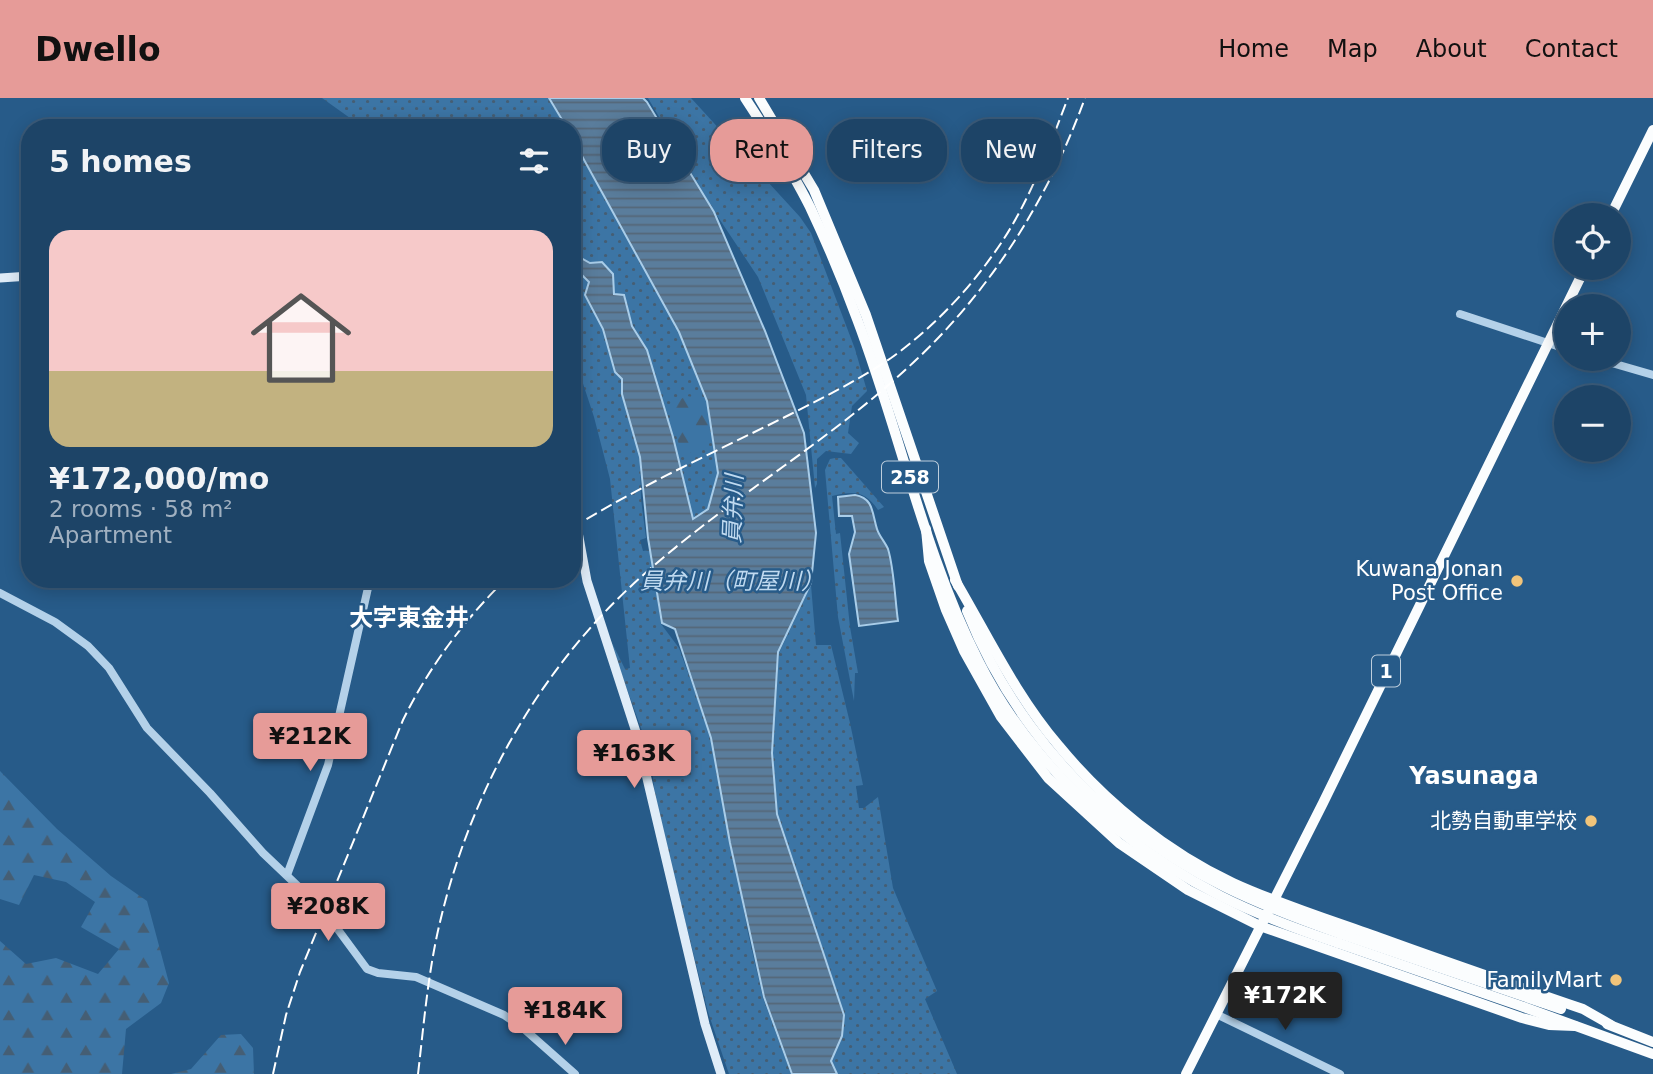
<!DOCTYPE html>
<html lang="en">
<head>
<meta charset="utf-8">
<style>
	body { margin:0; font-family:"DejaVu Sans","Noto Sans JP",sans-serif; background:#254b6d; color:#f1f3f6; height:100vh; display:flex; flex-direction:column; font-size:26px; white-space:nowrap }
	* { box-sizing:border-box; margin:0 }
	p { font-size:23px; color:#a0b0c0 }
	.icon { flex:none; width:38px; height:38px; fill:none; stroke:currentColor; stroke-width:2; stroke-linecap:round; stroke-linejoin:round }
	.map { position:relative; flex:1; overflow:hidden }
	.sheet { position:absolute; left:21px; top:21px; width:560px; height:469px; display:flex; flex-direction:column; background:#1d4467; border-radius:28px; box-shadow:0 4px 18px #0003,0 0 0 2px #3b5c7b }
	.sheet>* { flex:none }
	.hud { position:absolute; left:602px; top:21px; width:665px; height:63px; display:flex; gap:14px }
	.controls { position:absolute; left:1554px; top:105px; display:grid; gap:14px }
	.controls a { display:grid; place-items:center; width:77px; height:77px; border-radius:50%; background:#1d4467; box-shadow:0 4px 18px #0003,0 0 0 2px #3b5c7b; font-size:35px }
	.price { position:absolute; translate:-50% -60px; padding:0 16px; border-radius:7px; background:#e69b98; color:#111; font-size:23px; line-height:46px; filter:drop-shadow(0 2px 4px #0008) }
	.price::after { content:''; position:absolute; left:50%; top:42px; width:21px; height:16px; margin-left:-10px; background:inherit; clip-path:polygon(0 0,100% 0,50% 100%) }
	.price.current { background:#222; color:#fff }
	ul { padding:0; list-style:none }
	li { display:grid; align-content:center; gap:14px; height:371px; padding:0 28px }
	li+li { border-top:2px solid #3b5c7b }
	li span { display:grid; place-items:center; height:217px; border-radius:21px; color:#555 }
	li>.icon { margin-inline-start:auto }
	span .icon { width:126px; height:126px; fill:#fffc; stroke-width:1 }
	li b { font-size:30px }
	h2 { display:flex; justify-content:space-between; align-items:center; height:84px; padding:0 28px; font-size:30px }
	.tag { padding:0 24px; border-radius:28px; background:#1d4467; box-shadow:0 4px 18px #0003,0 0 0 2px #3b5c7b; font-size:24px; line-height:63px }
	.tag.current { background:#e69b98; color:#111 }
	header { display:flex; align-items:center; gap:42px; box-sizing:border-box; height:98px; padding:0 35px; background:#e69b98; color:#111 }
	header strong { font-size:33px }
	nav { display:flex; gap:38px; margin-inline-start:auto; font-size:24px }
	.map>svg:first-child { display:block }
</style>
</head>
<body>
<header>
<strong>Dwello</strong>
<nav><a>Home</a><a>Map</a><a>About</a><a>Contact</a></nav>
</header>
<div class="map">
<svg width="1653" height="976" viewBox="0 0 1653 976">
	<defs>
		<pattern id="grass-dots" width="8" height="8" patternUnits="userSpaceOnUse" patternTransform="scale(1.75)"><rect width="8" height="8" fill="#3c75a5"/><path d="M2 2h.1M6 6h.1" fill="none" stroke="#455e74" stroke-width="1.8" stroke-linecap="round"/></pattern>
		<pattern id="forest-firs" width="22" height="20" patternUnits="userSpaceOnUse" patternTransform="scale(1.75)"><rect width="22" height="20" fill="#3c75a5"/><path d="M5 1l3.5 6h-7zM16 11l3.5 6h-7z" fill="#455e74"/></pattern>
		<pattern id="water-rules" width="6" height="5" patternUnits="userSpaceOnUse" patternTransform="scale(1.75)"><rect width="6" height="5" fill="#5a7d9c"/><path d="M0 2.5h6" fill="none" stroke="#546778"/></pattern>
	</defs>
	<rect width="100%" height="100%" fill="#275b89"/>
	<g fill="url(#grass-dots)">
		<path d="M322 0H548L566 30H364Z"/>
		<path d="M648 0H691L800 119 811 135 855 251 867 293 852 308 848 335 859 345 851 356 826 353 817 361V386L815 390 806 297 758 179 714 113Z"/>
		<path d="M572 41 679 234 707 304 718 375 708 412 693 421 673 339 647 252 633 227 624 197 614 196 613 176 602 163 590 165 572 155Z"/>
		<path d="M572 167 589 184 585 198 604 231 615 274 621 281 622 296 640 359 641 401 646 440 640 442 643 453 650 452 661 526 679 550 712 641 748 835 763 900 791 976H729L708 914 656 706 650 655 606 533 625 571 630 570 610 381 594 319 572 252Z"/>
		<path d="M835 360H841L884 409 878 412C865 392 853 393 832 398L836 436 840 435 850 529 858 575H855L854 603 838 519 825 372 830 361Z"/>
		<path d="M811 487 816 547H831L850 625 863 687 856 688 859 710H864L878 699 893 790 937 893 925 901 957 976H837L831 964 842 938 844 916 778 716 772 655 779 555Z"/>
	</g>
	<g fill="url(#forest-firs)">
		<path d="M686 298 700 300 705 307 712 343 683 359 667 309Z"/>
		<path d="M0 673 57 731 111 778 147 803 169 885 161 905 126 931 122 976H0V843L26 866 56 860 98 876 119 851 81 829 95 804 66 784 34 777 19 807 0 801Z"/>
		<path d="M241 936 253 950 254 976H171L191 971 221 937Z"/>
	</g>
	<g fill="url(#water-rules)" stroke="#a9cde9" stroke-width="2">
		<path d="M549 0H643L647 4 714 114 765 233 804 335 816 435 811 485 778 554 772 655 777 716 844 917 842 938 831 963 837 976H792L764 899 730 745 711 640 675 531 662 525 648 440 640 359 622 296V281L615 274 603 231 585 197 589 184 572 167V155L590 165 602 164 613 176 614 196 624 197 632 228 647 252 673 339 693 421 708 411 718 375 707 303 679 234 572 40V30H567Z"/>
		<path d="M855 397C874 400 872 416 877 431 879 438 885 444 888 451 894 470 895 502 898 523L859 528 849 456 855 434 852 418H839L838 399Z"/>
	</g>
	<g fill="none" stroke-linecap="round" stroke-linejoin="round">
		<g stroke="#b4d1e9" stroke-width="8">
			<path d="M1460 216 1566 251"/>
			<path d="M1598 261 1653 277"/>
			<path d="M0 495 55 524 88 548 109 570 147 630 210 695 263 755 325 814 367 871 378 875 416 879 504 917 523 930 575 976"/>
			<path d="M287 777 328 667 370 481"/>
			<path d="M1218 917 1340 976"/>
		</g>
		<g stroke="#dfecf8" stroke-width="9">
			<path d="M0 180 30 178"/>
			<path d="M572 401 587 483 636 634 705 926 721 976"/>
		</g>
		<g stroke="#fbfdfe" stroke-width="10">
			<path d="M745 0C768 35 791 71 810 109 827 145 843 183 857 221 900 334 924 456 979 564 1011 628 1061 686 1116 730"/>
			<path d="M759 0 814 92 866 217 958 488"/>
			<path d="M1611 117 1653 32"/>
			<path d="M926 431 929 463 946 512 964 553 1001 619 1048 680 1119 745 1188 792 1260 828 1522 920 1549 927 1575 928"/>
			<path d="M955 482C988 538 1016 598 1059 648 1105 704 1167 754 1233 785 1281 807 1333 823 1383 841 1449 865 1516 888 1583 911L1611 927"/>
			<path d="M967 513C999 594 1054 670 1122 723"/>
			<path d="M1341 836 1561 911"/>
			<path d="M1338 845 1518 907 1653 956"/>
			<path d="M1607 926 1653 944"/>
			<path d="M1186 976 1323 705 1585 170"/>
		</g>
		<g stroke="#fff" stroke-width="2" stroke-dasharray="12 5" stroke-linecap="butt">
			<path d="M572 430C641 387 717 353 789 317 824 299 859 282 891 260 930 232 965 196 992 158 1027 111 1047 54 1068 0"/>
			<path d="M273 976 286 917 300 874 403 622C429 569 464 522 506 481"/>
			<path d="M418 976C424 925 428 874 440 824 467 710 522 603 602 517 695 418 819 355 917 261 993 189 1049 99 1085 0"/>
		</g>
		<g stroke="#fbfdfe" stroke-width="10">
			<path d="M1122 723C1193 780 1256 806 1341 836"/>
			<path d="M1116 730C1188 788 1251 816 1338 845"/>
		</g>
	</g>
	<g fill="#f1c47a" stroke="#275b89" stroke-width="2.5">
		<circle cx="1517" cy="483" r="7"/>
		<circle cx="1591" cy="723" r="7"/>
		<circle cx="1616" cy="882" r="7"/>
	</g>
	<g text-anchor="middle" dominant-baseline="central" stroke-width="5" stroke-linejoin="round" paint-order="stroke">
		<g fill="#275b89" stroke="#becedc" stroke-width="2">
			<rect x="882" y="363.5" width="56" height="31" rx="5"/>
			<rect x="1372" y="557.5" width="28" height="31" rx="5"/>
		</g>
		<g font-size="19" font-weight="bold" fill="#fff">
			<text x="910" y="379">258</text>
			<text x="1386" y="573">1</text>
		</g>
		<g font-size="21" fill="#fff" stroke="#275b89" text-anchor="end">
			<text x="1503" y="471">Kuwana Jonan<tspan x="1503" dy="24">Post Office</tspan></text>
			<text x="1577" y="723">北勢自動車学校</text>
			<text x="1602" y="882">FamilyMart</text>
		</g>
		<g font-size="23" font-style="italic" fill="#c0daf0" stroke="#275b89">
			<text transform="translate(733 411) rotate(-88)">員弁川</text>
			<text x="732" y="483">員弁川（町屋川）</text>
		</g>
		<g font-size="24" font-weight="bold" fill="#fff" stroke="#275b89">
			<text x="409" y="520">大字東金井</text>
			<text x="1474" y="678">Yasunaga</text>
		</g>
	</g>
</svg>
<div class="controls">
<a><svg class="icon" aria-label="locate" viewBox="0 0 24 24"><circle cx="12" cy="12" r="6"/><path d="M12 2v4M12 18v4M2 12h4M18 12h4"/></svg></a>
<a>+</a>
<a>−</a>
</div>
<b class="price" style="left:310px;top:675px">¥212K</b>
<b class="price" style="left:634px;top:692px">¥163K</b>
<b class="price" style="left:328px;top:845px">¥208K</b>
<b class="price current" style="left:1285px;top:934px">¥172K</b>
<b class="price" style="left:565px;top:949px">¥184K</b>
<div class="hud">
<a class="tag">Buy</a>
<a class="tag current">Rent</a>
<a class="tag">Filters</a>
<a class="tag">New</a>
</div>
<section class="sheet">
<h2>5 homes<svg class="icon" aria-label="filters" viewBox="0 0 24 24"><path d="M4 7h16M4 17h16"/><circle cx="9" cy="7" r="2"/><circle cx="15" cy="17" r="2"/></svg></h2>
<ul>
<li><span style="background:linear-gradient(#f6c9c9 65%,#c2b280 0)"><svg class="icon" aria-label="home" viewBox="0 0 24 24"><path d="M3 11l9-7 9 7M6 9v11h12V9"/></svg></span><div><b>¥172,000/mo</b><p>2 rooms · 58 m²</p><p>Apartment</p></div></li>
</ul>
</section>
</div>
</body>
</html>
